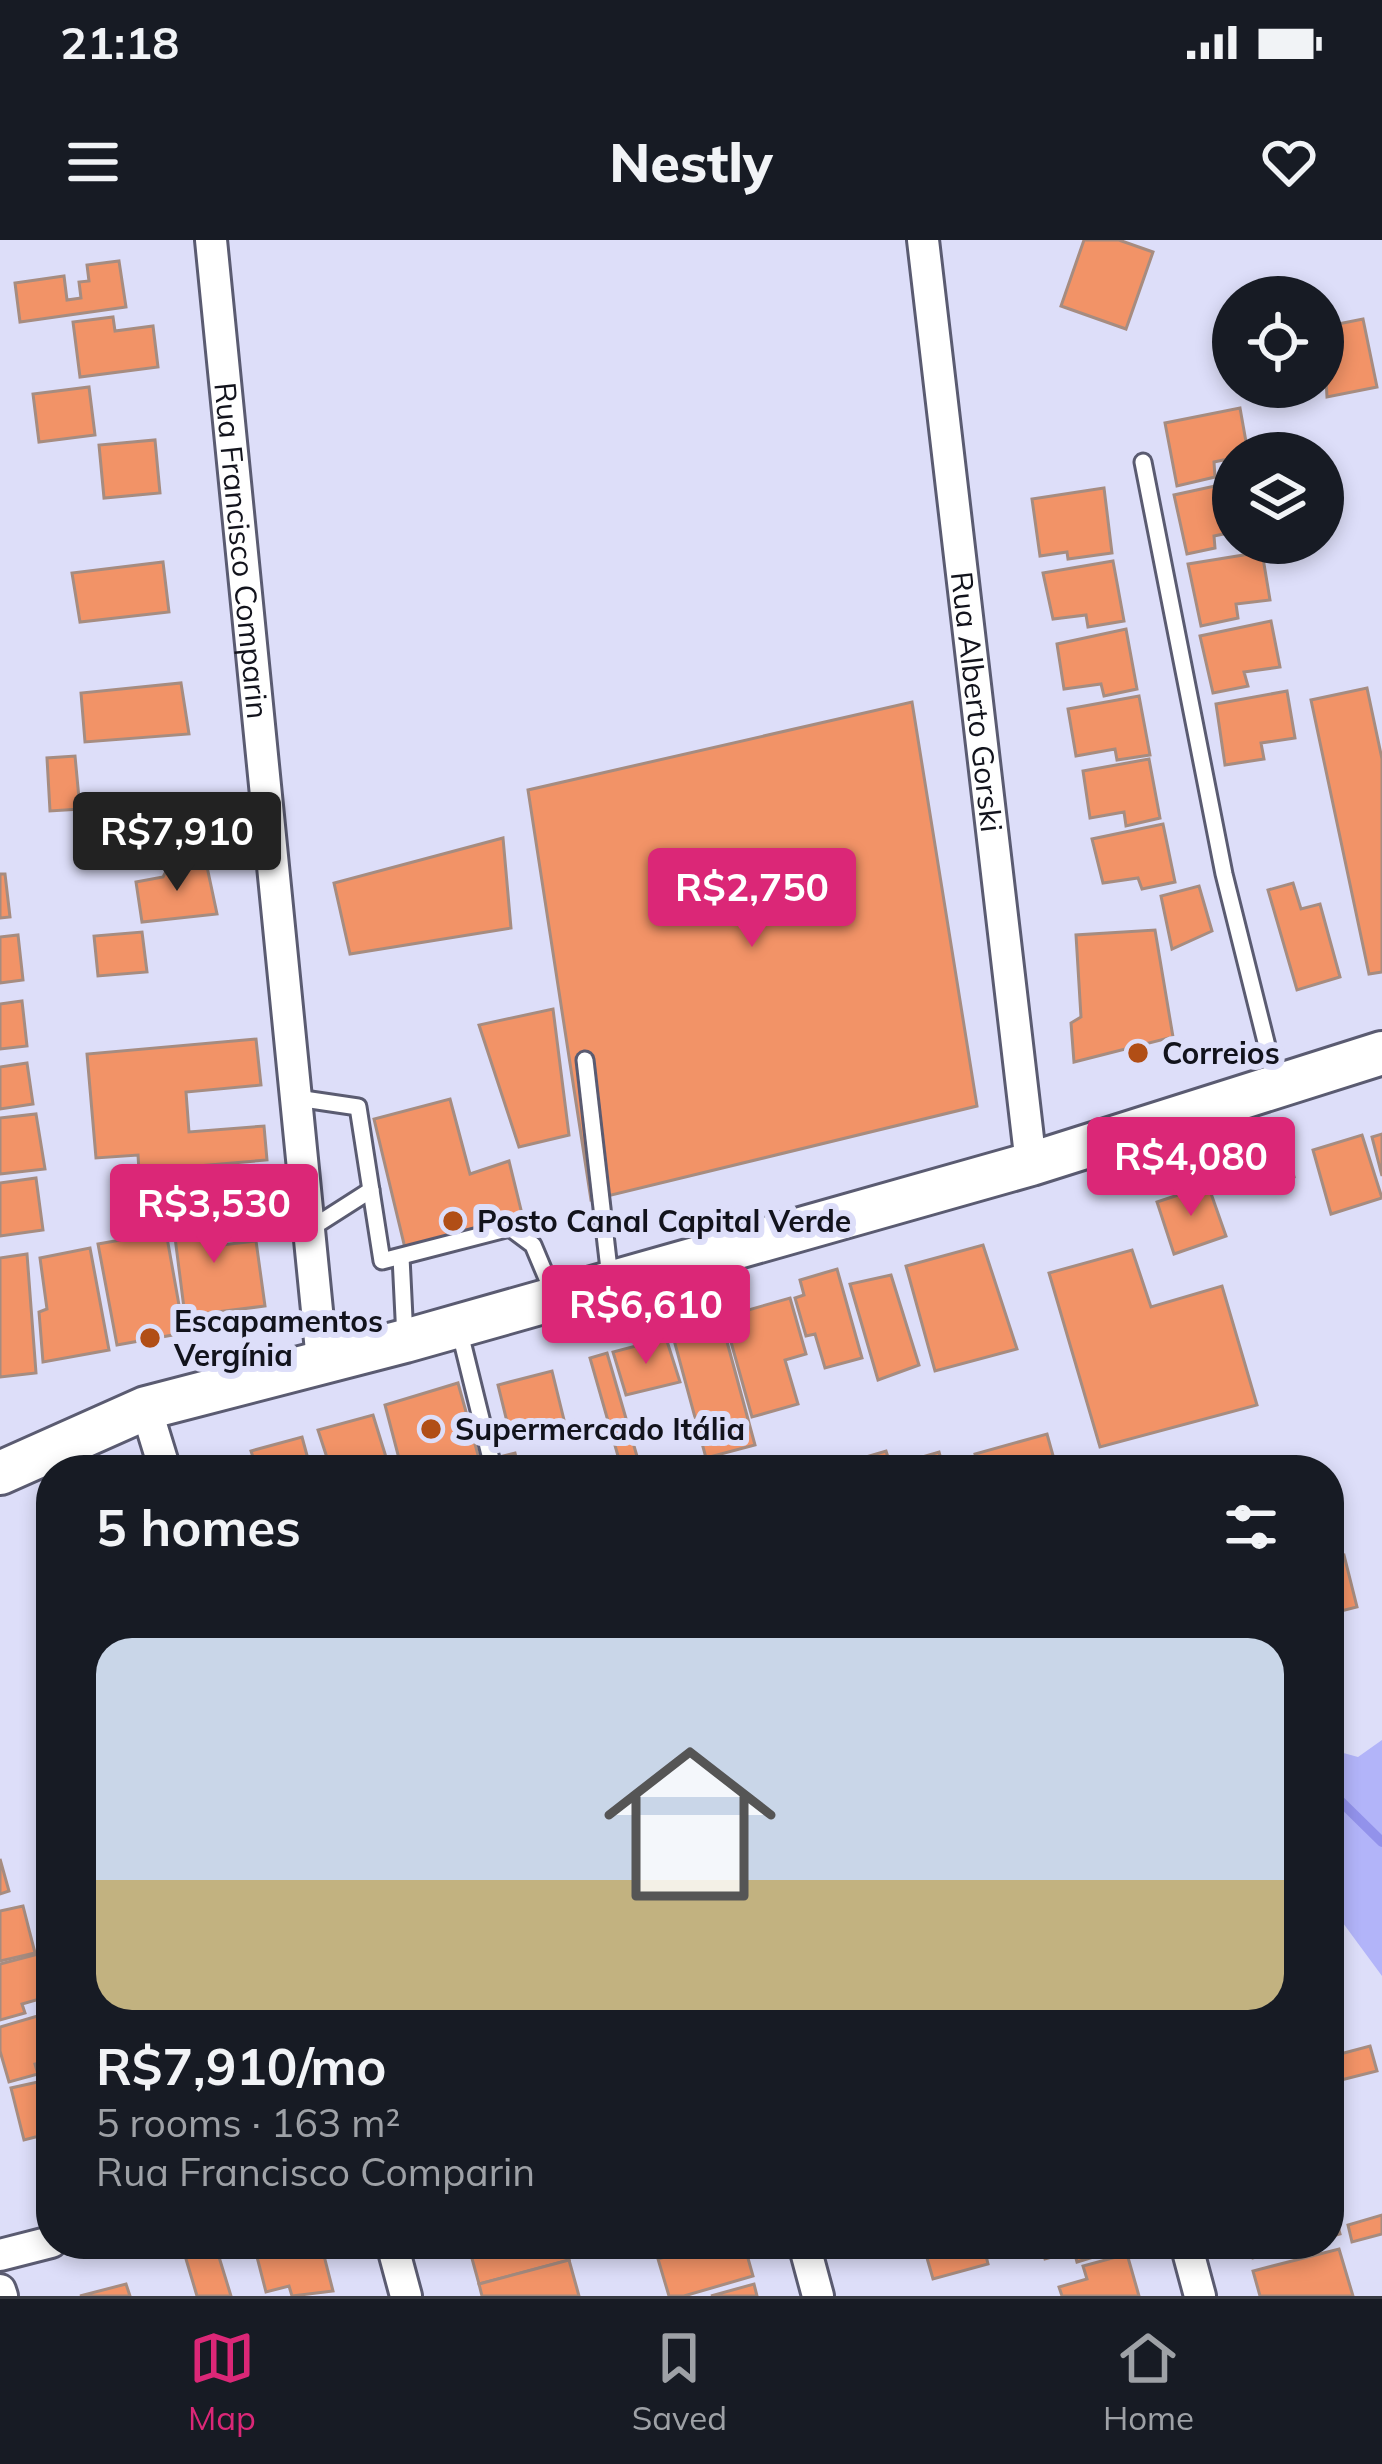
<!DOCTYPE html>
<html lang="en">
<head>
<meta charset="utf-8">
<style>
	body { margin:0; font-family:Mulish,sans-serif; background:#242831; color:#f1f3f6; height:100vh; display:flex; flex-direction:column; font-size:45px; white-space:nowrap }
	* { box-sizing:border-box; margin:0 }
	p { font-size:39px; color:#9ea1a6 }
	.icon { flex:none; width:66px; height:66px; fill:none; stroke:currentColor; stroke-width:2; stroke-linecap:round; stroke-linejoin:round }
	.map { position:relative; flex:1; overflow:hidden }
	.details { position:absolute; left:36px; top:1215px; width:1308px; height:804px; display:flex; flex-direction:column; background:#171b24; border-radius:48px; box-shadow:0 6px 18px #0003 }
	.details>* { flex:none }
	.buttons { position:absolute; left:1212px; top:36px; display:grid; gap:24px }
	.buttons a { display:grid; place-items:center; width:132px; height:132px; border-radius:50%; background:#171b24; box-shadow:0 6px 18px #0003; font-size:60px }
	.price { position:absolute; translate:-50% -102px; padding:0 27px; border-radius:12px; background:#db2777; color:#fff; font-size:39px; line-height:78px; filter:drop-shadow(0 3px 6px #0008) }
	.price::after { content:''; position:absolute; left:50%; top:72px; width:36px; height:27px; margin-left:-18px; background:inherit; clip-path:polygon(0 0,100% 0,50% 100%) }
	.price.on { background:#222; color:#fff }
	ul { padding:0; list-style:none }
	li { display:grid; align-content:center; gap:24px; height:636px; padding:0 60px }
	li+li { border-top:3px solid #363941 }
	li span { display:grid; place-items:center; height:372px; border-radius:36px; color:#555 }
	li>.icon { margin-inline-start:auto }
	span .icon { width:216px; height:216px; fill:#fffc; stroke-width:1 }
	li b { font-size:51px }
	h2 { display:flex; justify-content:space-between; align-items:center; height:144px; padding:0 60px; font-size:51px }
	.status { display:flex; justify-content:space-between; align-items:center; height:84px; padding:0 60px; background:#171b24; direction:ltr }
	.status svg { height:33px; fill:currentColor }
	header { display:flex; justify-content:space-between; align-items:center; height:156px; padding:0 60px; background:#171b24; font-size:54px; font-weight:800 }
	.dock { display:flex; justify-content:space-around; align-items:center; height:168px; border-top:3px solid #363941; background:#171b24; font-size:33px; color:#9ea1a6 }
	.dock a { display:grid; justify-items:center; gap:6px }
	.dock .on { color:#db2777 }
	.map>svg:first-child { display:block }
</style>
</head>
<body>
<div class="status"><b>21:18</b><svg viewBox="0 0 49 12"><path d="M0 12V9h3v3zM5 12V6h3v6zM10 12V3h3v9zM15 12V0h3v12zM26 1h20v11H26zM47 4h2v5h-2z"/></svg></div>
<header><svg class="icon" aria-label="menu" viewBox="0 0 24 24"><path d="M4 6h16M4 12h16M4 18h16"/></svg>Nestly<svg class="icon" aria-label="heart" viewBox="0 0 24 24"><path d="M12 20l-8-8c-3-5 5-10 8-4 3-6 11-1 8 4z"/></svg></header>
<div class="map">
<svg width="1382" height="2056" viewBox="0 0 1382 2056">
	<rect width="100%" height="100%" fill="#dddef9"/>
	<path fill="#b2b4f9" d="M1382 1500V1736L1329 1664V1509L1358 1517Z"/>
	<g fill="none" stroke-linecap="round" stroke-linejoin="round">
		<path stroke="#9292eb" stroke-width="10" d="M1329 1550 1382 1602"/>
	</g>
	<g fill="#f29367" stroke="#a68c80" stroke-width="3">
		<path d="M1084 0H1119L1153 12 1126 89 1061 66Z"/>
		<path d="M119 21 126 67 20 82 15 43 64 36 67 60 81 58 79 42 89 41 87 25Z"/>
		<path d="M113 77 115 91 153 86 158 127 80 137 73 82Z"/>
		<path d="M1363 79 1377 147 1327 157 1323 87Z"/>
		<path d="M89 147 95 195 39 202 33 154Z"/>
		<path d="M1240 168 1248 213H1233V218L1214 222 1215 237 1177 246 1165 183Z"/>
		<path d="M155 200 160 253 104 258 99 205Z"/>
		<path d="M1233 242V292L1214 296 1215 308 1187 314 1174 255Z"/>
		<path d="M1104 248 1112 313 1068 319 1067 312 1040 316 1032 259Z"/>
		<path d="M1262 312 1270 360 1236 364 1238 378 1201 386 1188 324Z"/>
		<path d="M1113 321 1124 381 1088 387 1086 375 1053 379 1043 333Z"/>
		<path d="M163 322 169 372 80 382 72 333Z"/>
		<path d="M1271 381 1280 427 1244 432 1248 446 1213 453 1200 396Z"/>
		<path d="M1126 389 1137 449 1104 456 1101 444 1064 449 1057 404Z"/>
		<path d="M181 443 189 494 85 502 81 453Z"/>
		<path d="M1367 448 1382 519V732L1369 734 1311 460Z"/>
		<path d="M1287 451 1295 498 1261 503 1264 519 1225 525 1216 464Z"/>
		<path d="M1139 456 1150 515 1117 520 1115 509 1076 516 1068 469Z"/>
		<path d="M912 462 977 866 591 960 528 550Z"/>
		<path d="M75 516 80 569 50 571 47 518Z"/>
		<path d="M1149 519 1160 578 1126 586 1124 572 1090 578 1083 531Z"/>
		<path d="M202 561 206 615 123 621 119 577 164 575V564Z"/>
		<path d="M1163 584 1175 642 1142 649 1138 638 1103 643 1092 599Z"/>
		<path d="M503 598 511 688 350 714 334 643Z"/>
		<path d="M206 622 217 674 142 682 136 642 163 637 170 624Z"/>
		<path d="M0 634H5L10 677 0 678Z"/>
		<path d="M1293 643 1301 669 1320 664 1340 737 1297 750 1268 650Z"/>
		<path d="M1199 646 1212 691 1172 709 1161 656Z"/>
		<path d="M1155 690 1173 797 1074 822 1071 783 1081 777 1076 695Z"/>
		<path d="M142 692 147 732 98 736 94 696Z"/>
		<path d="M18 695 23 740 0 743V697Z"/>
		<path d="M22 761 27 806 0 809V764Z"/>
		<path d="M553 769 569 895 519 907 479 785Z"/>
		<path d="M256 799 261 845 186 852 189 892 264 886 267 920 139 931 138 915 96 918 87 814Z"/>
		<path d="M27 823 33 864 0 869V827Z"/>
		<path d="M450 859 470 934 509 921 522 974 405 1008 374 879Z"/>
		<path d="M36 874 45 929 0 934V878Z"/>
		<path d="M1282 888 1294 937 1237 951 1225 902Z"/>
		<path d="M1382 894V936L1372 897Z"/>
		<path d="M1362 895 1382 958 1331 974 1313 910Z"/>
		<path d="M36 938 43 990 0 996V943Z"/>
		<path d="M1208 945 1226 996 1174 1014 1157 962Z"/>
		<path d="M206 961 212 1006 256 1001 265 1066 185 1076 171 966Z"/>
		<path d="M166 992 184 1093 117 1105 98 1004Z"/>
		<path d="M983 1005 1017 1109 935 1131 906 1026Z"/>
		<path d="M90 1008 109 1110 43 1122 39 1072 47 1069 40 1018Z"/>
		<path d="M1132 1010 1151 1067 1222 1046 1257 1165 1100 1207 1049 1033Z"/>
		<path d="M27 1014 36 1133 0 1137V1018Z"/>
		<path d="M837 1029 862 1118 825 1128 815 1094 806 1096 795 1058 804 1055 800 1040Z"/>
		<path d="M891 1035 919 1125 878 1140 850 1044Z"/>
		<path d="M790 1058 806 1114 785 1120 798 1164 752 1177 724 1077Z"/>
		<path d="M723 1087 755 1205 706 1218 674 1100Z"/>
		<path d="M666 1098 680 1142 626 1155 613 1112Z"/>
		<path d="M607 1113 641 1230H622L590 1118Z"/>
		<path d="M552 1131 564 1180 510 1194 498 1145Z"/>
		<path d="M458 1143 480 1222 515 1213 519 1230H402L385 1165Z"/>
		<path d="M373 1175 390 1230H331L318 1190Z"/>
		<path d="M1047 1194 1057 1230H979L975 1214Z"/>
		<path d="M302 1197 311 1230H257L251 1211Z"/>
		<path d="M886 1211 892 1230H844L842 1224Z"/>
		<path d="M939 1212 944 1230H900L898 1224Z"/>
		<path d="M1344 1315 1357 1367 1329 1374V1318Z"/>
		<path d="M0 1619 9 1651 0 1654Z"/>
		<path d="M23 1666 35 1713 0 1721V1671Z"/>
		<path d="M38 1714 50 1756 22 1764 25 1773 0 1780V1724Z"/>
		<path d="M51 1772V1820L35 1824 38 1834 9 1842 0 1811V1787Z"/>
		<path d="M1370 1806 1377 1831 1329 1843V1817Z"/>
		<path d="M51 1839V1893L24 1900 11 1848Z"/>
		<path d="M1329 1952 1340 1994 1329 1997Z"/>
		<path d="M1382 1975V1994L1352 2002 1348 1985Z"/>
		<path d="M200 2004H215L231 2056H197L183 2009Z"/>
		<path d="M272 2004H321L333 2051 292 2056 289 2046 266 2052 255 2009Z"/>
		<path d="M468 2004H564L569 2020 479 2044Z"/>
		<path d="M708 2004H744L753 2036 684 2056H669L658 2019Z"/>
		<path d="M923 2004H983L988 2024 933 2039Z"/>
		<path d="M1041 2004H1125L1126 2007 1077 2022 1074 2011 1045 2019Z"/>
		<path d="M1250 2004H1304L1253 2018Z"/>
		<path d="M1339 2009 1353 2056H1260L1253 2031Z"/>
		<path d="M1127 2014 1139 2056H1062L1059 2047 1087 2039 1083 2026Z"/>
		<path d="M569 2020 579 2056H482L479 2044Z"/>
		<path d="M126 2044 130 2056H80Z"/>
		<path d="M754 2044 757 2056H711Z"/>
	</g>
	<g fill="none" stroke-linecap="round" stroke-linejoin="round">
		<defs>
			<g id="lane">
				<path d="M1143 222 1224 634 1276 842"/>
				<path d="M585 820 610 1038"/>
				<path d="M297 858 358 867 382 1021 510 988 533 1005 554 1055"/>
				<path d="M310 989 371 950"/>
				<path d="M401 1017 405 1098"/>
				<path d="M459 1089 491 1219"/>
			</g>
			<g id="street">
				<path id="s1" d="M211 0 322 1121"/>
				<path id="s2" d="M923 0 1031 924"/>
				<path d="M146 1168 165 1230"/>
				<path d="M392 2004 406 2056"/>
				<path d="M804 2004 818 2056"/>
				<path d="M1186 2004 1200 2056"/>
				<path d="M0 2015 51 2002"/>
				<path d="M0 2050 2 2056"/>
			</g>
			<path id="secondary" d="M0 1233 146 1168 405 1101 1031 924 1382 813"/>
		</defs>
		<use href="#lane" stroke="#5a5b71" stroke-width="21"/>
		<use href="#street" stroke="#5a5b71" stroke-width="36"/>
		<use href="#secondary" stroke="#5a5b71" stroke-width="48"/>
		<use href="#lane" stroke="#fff" stroke-width="15"/>
		<use href="#street" stroke="#fff" stroke-width="30"/>
		<use href="#secondary" stroke="#fff" stroke-width="42"/>
	</g>
	<g fill="#b14e16" stroke="#dddef9" stroke-width="4.5">
		<circle cx="1138" cy="813" r="12"/>
		<circle cx="453" cy="981" r="12"/>
		<circle cx="150" cy="1098" r="12"/>
		<circle cx="431" cy="1189" r="12"/>
	</g>
	<g text-anchor="middle" dominant-baseline="central" stroke-width="12" stroke-linejoin="round" paint-order="stroke">
		<g font-size="30" fill="#12131c" stroke="#dddef9">
			<text stroke="none"><textPath href="#s1" startOffset="312">Rua Francisco Comparin</textPath></text>
			<text stroke="none"><textPath href="#s2" startOffset="465">Rua Alberto Gorski</textPath></text>
		</g>
		<g font-size="30" font-weight="bold" fill="#12131c" stroke="#dddef9" text-anchor="start">
			<text x="1162" y="813">Correios</text>
			<text x="477" y="981">Posto Canal Capital Verde</text>
			<text x="174" y="1081">Escapamentos<tspan x="174" dy="34">Vergínia</tspan></text>
			<text x="455" y="1189">Supermercado Itália</text>
		</g>
	</g>
</svg>
<div class="buttons">
<a><svg class="icon" aria-label="locate" viewBox="0 0 24 24"><circle cx="12" cy="12" r="6"/><path d="M12 2v4M12 18v4M2 12h4M18 12h4"/></svg></a>
<a><svg class="icon" aria-label="layers" viewBox="0 0 24 24"><path d="M12 4l9 5-9 5-9-5zM3 14l9 5 9-5"/></svg></a>
</div>
<b class="price on" style="left:177px;top:654px">R$7,910</b>
<b class="price" style="left:752px;top:710px">R$2,750</b>
<b class="price" style="left:1191px;top:979px">R$4,080</b>
<b class="price" style="left:214px;top:1026px">R$3,530</b>
<b class="price" style="left:646px;top:1127px">R$6,610</b>
<section class="details">
<h2>5 homes<svg class="icon" aria-label="filters" viewBox="0 0 24 24"><path d="M4 7h16M4 17h16"/><circle cx="9" cy="7" r="2"/><circle cx="15" cy="17" r="2"/></svg></h2>
<ul>
<li><span style="background:linear-gradient(#c9d6e8 65%,#c2b280 0)"><svg class="icon" aria-label="home" viewBox="0 0 24 24"><path d="M3 11l9-7 9 7M6 9v11h12V9"/></svg></span><div><b>R$7,910/mo</b><p>5 rooms · 163 m²</p><p>Rua Francisco Comparin</p></div></li>
</ul>
</section>
</div>
<nav class="dock">
<a class="on"><svg class="icon" aria-label="map" viewBox="0 0 24 24"><path d="M3 6l6-2 6 2 6-2v14l-6 2-6-2-6 2zM9 4v14M15 6v14"/></svg>Map</a>
<a><svg class="icon" aria-label="saved" viewBox="0 0 24 24"><path d="M7 4h10v16l-5-4-5 4z"/></svg>Saved</a>
<a><svg class="icon" aria-label="home" viewBox="0 0 24 24"><path d="M3 11l9-7 9 7M6 9v11h12V9"/></svg>Home</a>
</nav>
</body>
</html>
